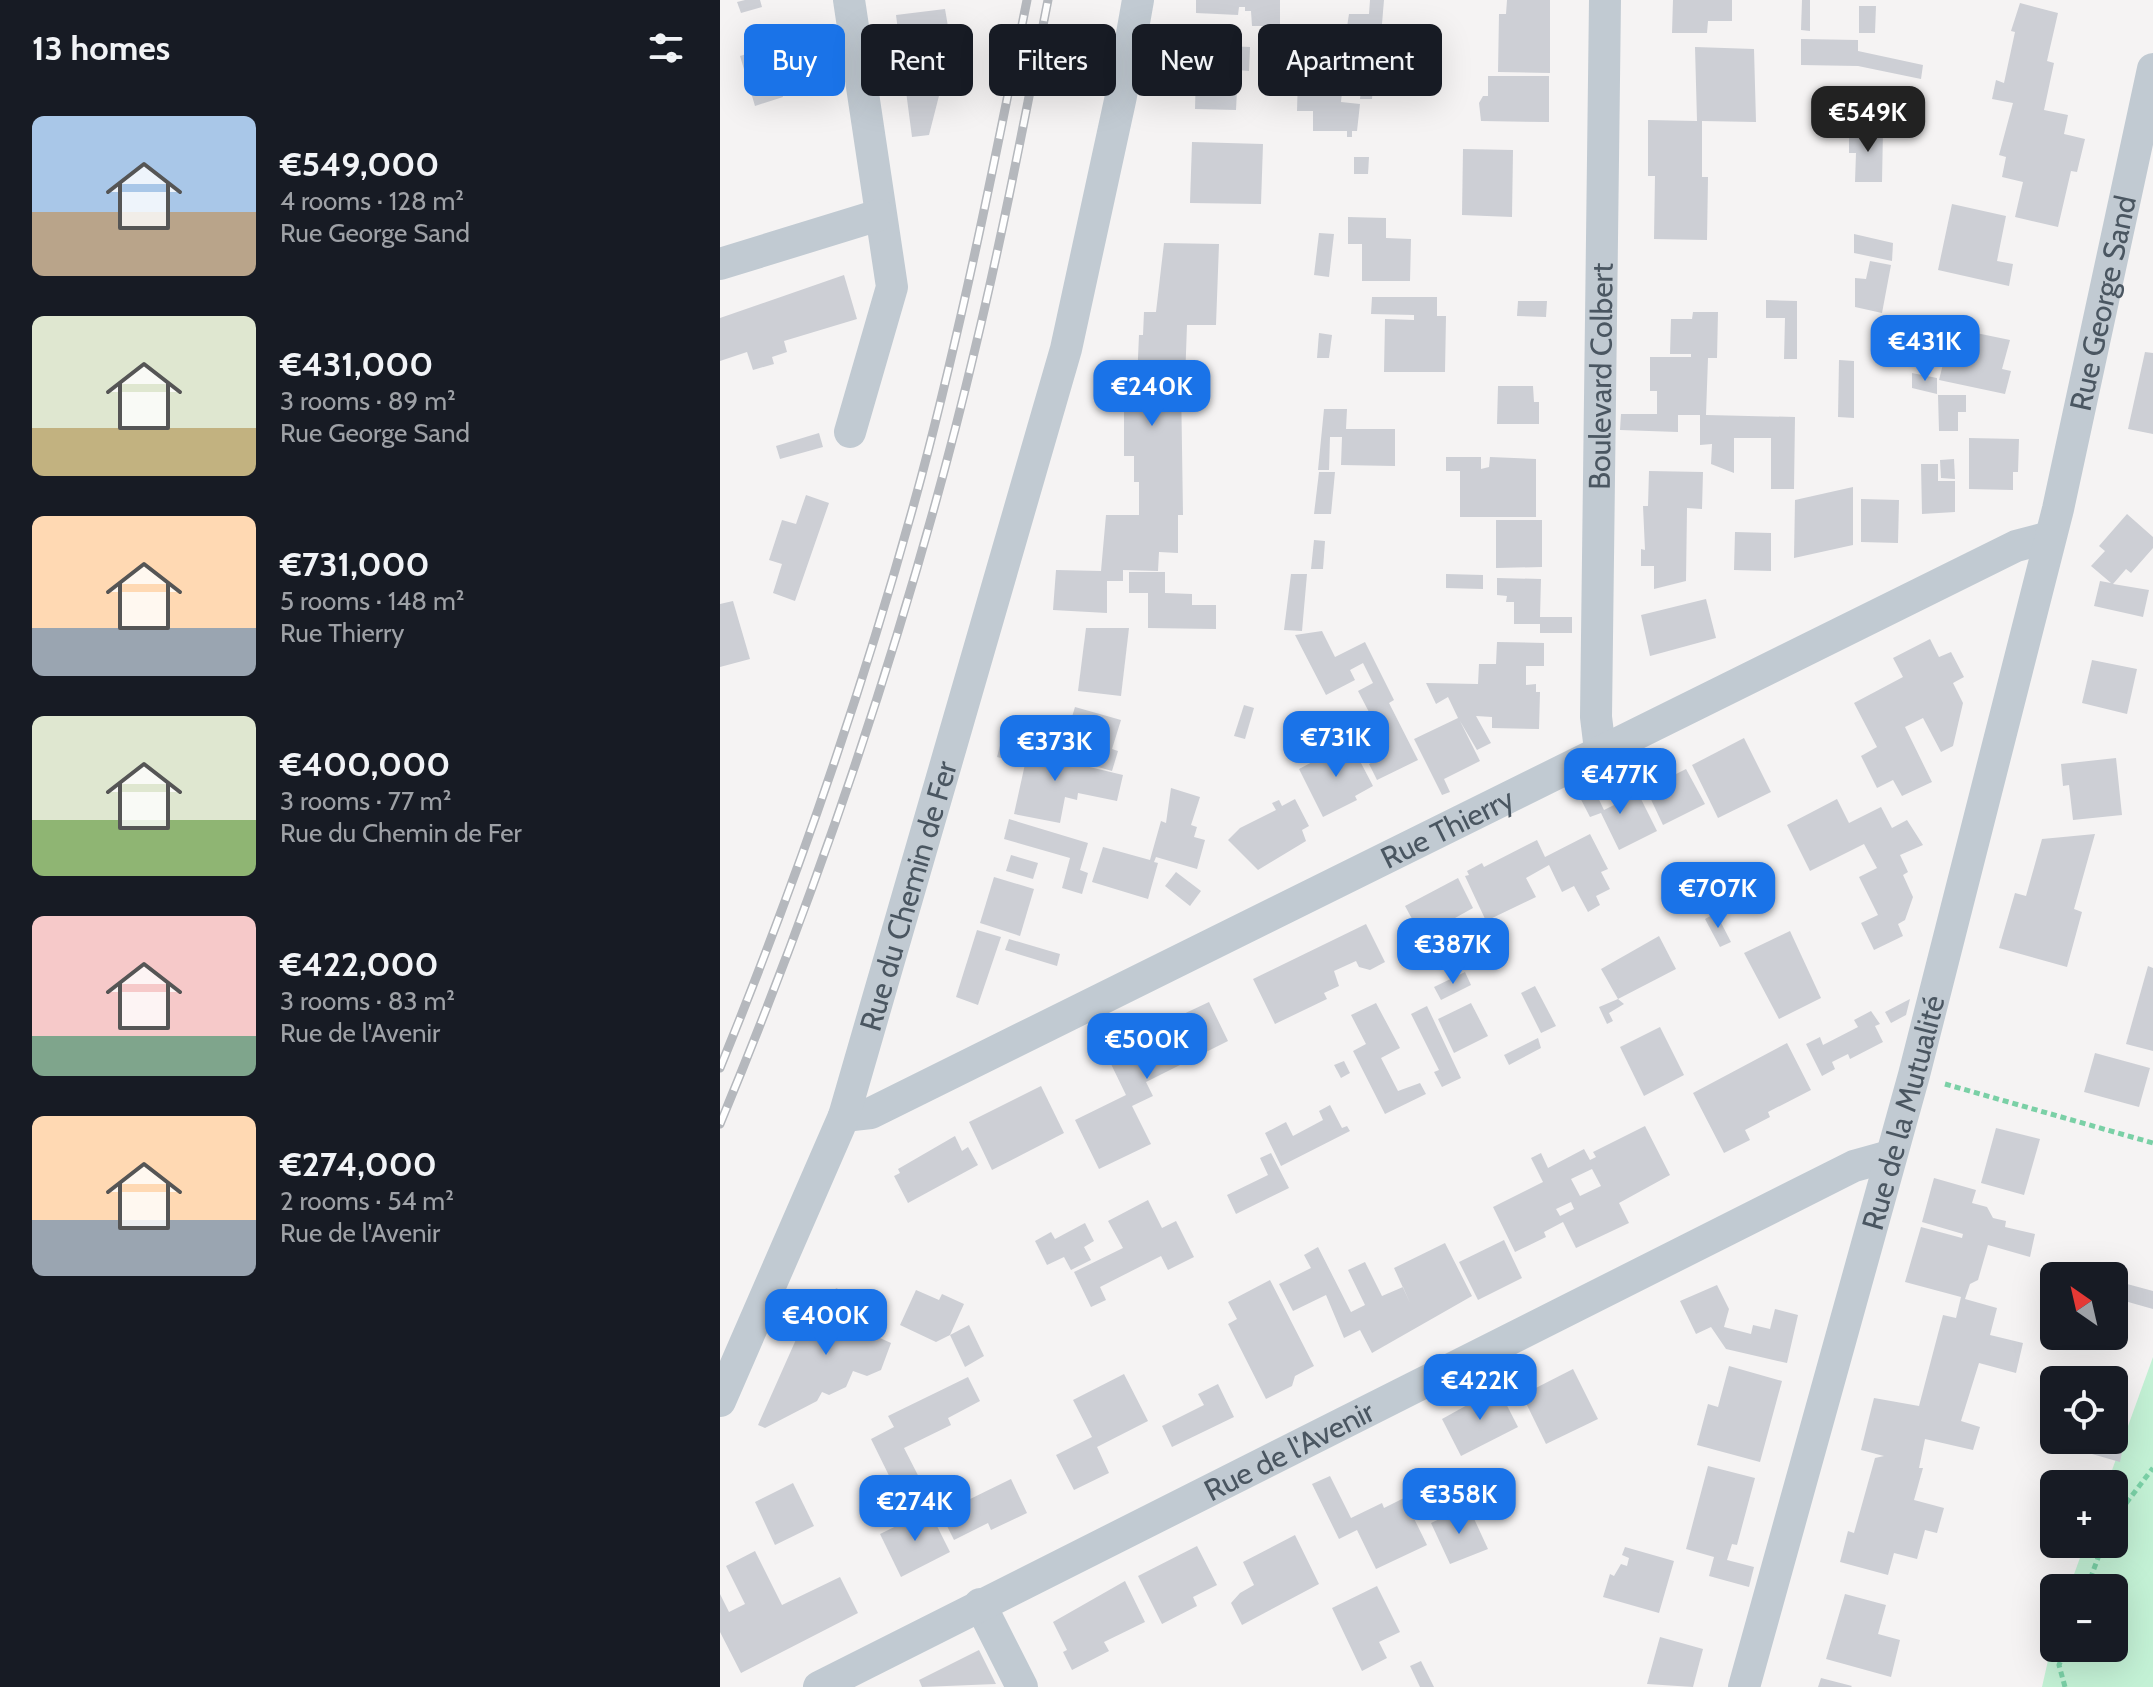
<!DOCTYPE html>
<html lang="en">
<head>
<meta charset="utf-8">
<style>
	body { margin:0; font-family:Cabin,sans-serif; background:#242831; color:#f1f3f6; height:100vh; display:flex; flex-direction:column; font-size:30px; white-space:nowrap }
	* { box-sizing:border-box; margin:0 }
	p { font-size:26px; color:#9ea1a6 }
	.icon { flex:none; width:44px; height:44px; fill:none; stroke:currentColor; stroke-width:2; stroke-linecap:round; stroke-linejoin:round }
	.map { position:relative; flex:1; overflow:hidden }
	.side { display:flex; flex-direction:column; background:#171b24; width:720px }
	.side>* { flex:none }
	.top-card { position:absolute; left:24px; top:24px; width:760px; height:72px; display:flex; gap:16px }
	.needle { width:52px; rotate:326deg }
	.controls { position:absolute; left:1320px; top:1262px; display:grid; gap:16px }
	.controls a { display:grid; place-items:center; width:88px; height:88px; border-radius:12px; background:#171b24; box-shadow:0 8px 32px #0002; font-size:40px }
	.price { position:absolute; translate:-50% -68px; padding:0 18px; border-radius:16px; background:#1a73e8; color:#fff; font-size:26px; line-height:52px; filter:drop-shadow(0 2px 4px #0008) }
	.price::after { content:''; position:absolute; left:50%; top:48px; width:24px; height:18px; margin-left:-12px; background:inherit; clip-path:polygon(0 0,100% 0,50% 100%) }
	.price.current { background:#222; color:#fff }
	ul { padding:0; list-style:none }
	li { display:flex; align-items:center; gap:24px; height:200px; padding:0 32px }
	li span { display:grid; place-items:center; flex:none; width:224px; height:160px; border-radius:12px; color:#555 }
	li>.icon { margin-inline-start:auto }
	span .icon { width:96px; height:96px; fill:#fffc; stroke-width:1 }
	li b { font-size:34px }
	h2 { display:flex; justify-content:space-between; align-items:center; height:96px; padding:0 32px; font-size:34px }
	.tag { padding:0 28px; border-radius:12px; background:#171b24; box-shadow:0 8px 32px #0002; font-size:28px; line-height:72px }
	.tag.current { background:#1a73e8; color:#fff }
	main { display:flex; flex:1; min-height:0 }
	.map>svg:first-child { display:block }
</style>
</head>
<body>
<main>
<section class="side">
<h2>13 homes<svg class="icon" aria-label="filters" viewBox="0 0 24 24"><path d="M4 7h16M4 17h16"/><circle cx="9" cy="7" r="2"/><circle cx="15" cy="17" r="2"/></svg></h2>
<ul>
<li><span style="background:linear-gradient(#a9c7e8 60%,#b9a48a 0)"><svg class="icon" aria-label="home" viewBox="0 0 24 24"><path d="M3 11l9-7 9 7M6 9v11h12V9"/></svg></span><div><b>€549,000</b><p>4 rooms · 128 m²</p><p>Rue George Sand</p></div></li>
<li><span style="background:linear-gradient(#dfe7d0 70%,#c2b280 0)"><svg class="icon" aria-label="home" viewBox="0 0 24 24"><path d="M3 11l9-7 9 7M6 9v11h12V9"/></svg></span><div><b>€431,000</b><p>3 rooms · 89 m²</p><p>Rue George Sand</p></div></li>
<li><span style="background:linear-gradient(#ffd9b3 70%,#9aa5b1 0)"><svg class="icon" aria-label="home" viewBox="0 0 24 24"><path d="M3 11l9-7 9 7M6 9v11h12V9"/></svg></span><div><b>€731,000</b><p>5 rooms · 148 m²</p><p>Rue Thierry</p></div></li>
<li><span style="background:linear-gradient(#dfe7d0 65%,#8fb573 0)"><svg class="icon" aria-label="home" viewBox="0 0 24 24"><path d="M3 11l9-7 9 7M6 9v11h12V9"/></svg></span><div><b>€400,000</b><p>3 rooms · 77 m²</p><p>Rue du Chemin de Fer</p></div></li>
<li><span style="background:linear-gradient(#f6c9c9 75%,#7fa58c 0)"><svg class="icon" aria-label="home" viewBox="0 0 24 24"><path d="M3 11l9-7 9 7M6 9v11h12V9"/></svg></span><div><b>€422,000</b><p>3 rooms · 83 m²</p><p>Rue de l'Avenir</p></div></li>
<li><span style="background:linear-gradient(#ffd9b3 65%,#9aa5b1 0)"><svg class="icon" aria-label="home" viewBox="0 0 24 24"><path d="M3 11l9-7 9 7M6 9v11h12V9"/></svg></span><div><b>€274,000</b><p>2 rooms · 54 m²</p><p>Rue de l'Avenir</p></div></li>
</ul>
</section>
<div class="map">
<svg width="1433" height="1687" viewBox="0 0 1433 1687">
	<rect width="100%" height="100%" fill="#f5f3f3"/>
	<path fill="#c3f1d5" d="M1433 1357V1687H1322L1334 1634V1648H1394V1588H1349L1365 1544H1394V1484H1387Z"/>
	<g fill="#cdcfd5" fill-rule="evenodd">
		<path d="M25 0H40L42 7 21 13 17 2Z"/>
		<path d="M476 0H560V26H532L531 11H525V7H519L518 15 476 13Z"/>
		<path d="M650 0H664L658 71 643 70 647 27H627L629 14H649Z"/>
		<path d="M787 0H830V73L778 72 779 14H786Z"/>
		<path d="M953 0H1012V21H988L987 33H952Z"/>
		<path d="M1082 0H1090V31L1081 30Z"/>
		<path d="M1300 3 1338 13 1327 61 1334 63 1324 110 1348 115 1344 134 1365 139 1357 172 1351 171 1338 227 1295 217 1303 182 1282 177 1286 157 1279 155 1293 103 1272 99 1276 80 1284 83 1295 32 1291 31Z"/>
		<path d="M1139 6H1156L1155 33H1139Z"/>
		<path d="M225 9 232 50 248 48 239 88 222 84 209 135 192 137 176 15Z"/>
		<path d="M477 33 506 35V46L530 47 529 71 518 70 516 110 475 109Z"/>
		<path d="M76 39 88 78 60 87 63 97 35 106 20 56Z"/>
		<path d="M1081 39 1138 40V51L1203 65 1201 79 1138 66 1081 65Z"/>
		<path d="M579 42 605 43 603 70 624 71 621 102 640 104 637 131H632V137H627V131H593V111H577Z"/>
		<path d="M975 47 1034 49 1036 122 982 121V177H988L987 240 934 239 935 176H928V120L977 121Z"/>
		<path d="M643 73 654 74 652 99H640Z"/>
		<path d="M768 76H829V122L761 121 759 103 763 96H768Z"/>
		<path d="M1125 90 1137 91V124L1110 123V108L1125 109Z"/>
		<path d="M1137 124 1163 130 1162 182H1135L1136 153H1129V135L1136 136Z"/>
		<path d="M472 142 543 144 541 204 470 203Z"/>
		<path d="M743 149 793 150 792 217 742 215Z"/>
		<path d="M634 157H649L648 174H634Z"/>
		<path d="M1232 204 1286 216 1277 261 1293 264 1289 286 1218 270Z"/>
		<path d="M628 217 666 218V238L691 239 690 281H642V244H628Z"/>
		<path d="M599 233 614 234 609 277 594 275Z"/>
		<path d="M1134 234 1173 243 1172 261 1134 253Z"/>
		<path d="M444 243 499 244 496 325H467L465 381H461L463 515H458V553L439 552 438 571 403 570V581H387V613L333 610 336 570 381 571 386 515H419V482H414V456H404V400L381 399 385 380H417L419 335H423L424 312H436Z"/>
		<path d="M1150 261 1171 265 1162 313 1135 307V278L1146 279Z"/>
		<path d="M124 275 137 319 64 341 67 352 52 357 54 364 33 370 27 352 0 361V318Z"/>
		<path d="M652 297H717V316H726L725 372H664L665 319 694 320V315L651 314Z"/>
		<path d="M1046 300 1077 301V359H1064L1065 318H1046Z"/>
		<path d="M798 301H827L826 317 797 316Z"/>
		<path d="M973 312H998L997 358H988L986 415 1075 417 1074 489H1051V438H1014V473L991 464 992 444 980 445V415H958V432L900 430 901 414H937V391H930V357H971V354H950L951 319H972Z"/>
		<path d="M1232 328 1290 340 1282 369 1291 371 1285 394 1219 380Z"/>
		<path d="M599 333 612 335 609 358H597Z"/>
		<path d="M1425 352 1433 353V434L1408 429Z"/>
		<path d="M1119 360 1134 361V418L1118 417Z"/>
		<path d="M1192 373 1217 378V394L1192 388Z"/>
		<path d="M778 386H813L814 402H819V424H777Z"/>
		<path d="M1218 395H1246V412H1238V431H1219Z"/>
		<path d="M604 409H627L626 429H675V466L621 465 622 437H610L609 470H598Z"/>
		<path d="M99 433 103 447 60 459 56 446Z"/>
		<path d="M1249 438 1299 439 1298 472H1293V490L1249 489Z"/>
		<path d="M726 457H761V469L769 467 770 457 816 459V517H740V471H726Z"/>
		<path d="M1234 459 1235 479 1221 478 1220 460Z"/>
		<path d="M1201 464H1218V481H1235V512L1202 514Z"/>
		<path d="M929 471 983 472 982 509 967 508 966 581 934 589V566H921V549L925 550 923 506H928Z"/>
		<path d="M599 472H615L611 514H594Z"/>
		<path d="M1133 487V545L1074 558 1075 500Z"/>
		<path d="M86 495 109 503 75 601 53 593 62 564 49 560 62 520 76 524Z"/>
		<path d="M1141 499 1179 500 1178 543 1141 542Z"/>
		<path d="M1407 514 1433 537V548L1411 573 1406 569 1393 584 1429 590 1423 617 1374 606 1380 581 1391 583 1371 566 1385 551 1379 546Z"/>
		<path d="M776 520H822V567L776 568Z"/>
		<path d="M1015 532 1051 533V571L1014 570Z"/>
		<path d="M594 540 605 541 603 569H591Z"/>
		<path d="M409 572H445V593L472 594V605H496V629L428 628V593H409Z"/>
		<path d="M571 574H587L582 631 564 630Z"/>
		<path d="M726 574 763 575V589L726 588Z"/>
		<path d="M777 578 821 579 820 617H852V633H820V624H794V602H786L787 596 777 595Z"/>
		<path d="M986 599 996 638 930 656 921 615Z"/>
		<path d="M13 601 30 659 0 667V604Z"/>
		<path d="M366 628H409L401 696 358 691Z"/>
		<path d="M602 631 615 657 645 642 674 700 669 703 698 760 657 780 649 764 660 758 651 740 661 735 638 691 653 683 643 663 630 670 635 680 606 695 575 635Z"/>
		<path d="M1210 639 1219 657 1231 652 1244 677 1233 683 1243 703 1233 746 1221 752 1203 718 1185 727 1212 782 1182 796 1173 780 1157 788 1141 756 1157 747 1134 703 1183 677 1173 658Z"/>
		<path d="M777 642 824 643V666H806V685L816 684V692H820L819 729 772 728V717L756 716 771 743 757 750 740 721 760 761 724 779 730 792 722 795 694 739 738 718 728 697 716 704 706 683 758 684 759 664H776Z"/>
		<path d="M1372 660 1417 669 1407 714 1362 703Z"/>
		<path d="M524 705 534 708 525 739 514 736Z"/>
		<path d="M355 707 401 720 392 749 398 751 392 771 340 756Z"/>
		<path d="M282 738 308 747 307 752 403 775 397 801 358 793 357 800 345 797 340 823 294 814 305 764 277 757Z"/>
		<path d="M1024 738 1051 792 998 818 972 765Z"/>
		<path d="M630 742 653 786 635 796 637 800 603 817 579 769Z"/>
		<path d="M1396 758 1402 815 1353 820 1349 785 1343 786 1341 764Z"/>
		<path d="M966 769 985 804 943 825 926 789Z"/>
		<path d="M870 781 884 810 918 793 937 831 899 850 881 813 870 817 855 788Z"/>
		<path d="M451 788 480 797 471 825 477 827 474 837 485 840 477 869 436 857 434 862 438 863 428 899 372 882 383 847 430 860 441 821 446 823Z"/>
		<path d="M575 799 589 826 582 830 586 841 538 870 508 840 520 828 556 810 552 803 559 800 562 806Z"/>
		<path d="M1117 799 1129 823 1161 807 1172 828 1187 820 1203 845 1180 855 1188 872 1183 875 1193 897 1185 920 1178 924 1183 936 1154 950 1141 923 1158 915 1139 877 1157 868 1144 844 1090 871 1067 825Z"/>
		<path d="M289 819 368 843 360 870 368 873 362 894 342 888 350 858 284 839Z"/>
		<path d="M870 834 888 869 881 872 890 889 876 896 880 905 868 912 854 886 842 892 829 865 806 878 816 897 766 921 745 876 749 875 747 871 762 863 764 867 817 840 825 857Z"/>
		<path d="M1375 834 1354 909 1362 912 1347 967 1279 948 1295 893 1306 896 1322 839Z"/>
		<path d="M291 855 318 863 313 879 286 871Z"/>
		<path d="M456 872 481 891 470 906 445 886Z"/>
		<path d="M274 877 314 889 300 936 260 923Z"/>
		<path d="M738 878 753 908 735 918 743 933 709 950 685 906Z"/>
		<path d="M996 913 1011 942 1000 947 985 919Z"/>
		<path d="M646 924 665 962 650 970 639 967 636 961 614 971 619 986 604 993 607 999 555 1024 533 979Z"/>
		<path d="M257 930 281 937 258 1005 236 997Z"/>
		<path d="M1070 931 1101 998 1059 1019 1024 953Z"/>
		<path d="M939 936 956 969 898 999 881 969Z"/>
		<path d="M289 939 340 954 337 966 285 950Z"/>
		<path d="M1428 966 1433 968V1051L1406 1044Z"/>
		<path d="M745 972 751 985 721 1000 714 987Z"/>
		<path d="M815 986 836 1026 821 1033 801 993Z"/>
		<path d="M898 999 904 1004 889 1013 893 1021 887 1024 879 1007Z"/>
		<path d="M1190 999 1186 1015 1171 1023 1165 1012Z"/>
		<path d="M489 1002 508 1041 426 1082 433 1096 412 1106 431 1144 379 1169 355 1120 406 1095 390 1062 409 1053 404 1042Z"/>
		<path d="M656 1003 680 1048 661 1058 678 1091 700 1083 706 1094 665 1114 633 1051 646 1044 631 1015Z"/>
		<path d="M751 1003 768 1036 734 1053 718 1019Z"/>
		<path d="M707 1006 741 1078 722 1087 714 1072 719 1070 691 1014Z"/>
		<path d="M1151 1011 1160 1024 1155 1026 1163 1042 1130 1059 1128 1054 1112 1062 1115 1069 1102 1076 1086 1044 1100 1037 1103 1045 1138 1027 1134 1020Z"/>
		<path d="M940 1027 964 1075 924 1096 900 1047Z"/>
		<path d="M818 1038 821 1048 789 1065 784 1055Z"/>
		<path d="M1067 1043 1091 1090 1048 1112 1050 1117 1025 1130 1030 1140 1004 1153 973 1093Z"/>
		<path d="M1375 1053 1430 1068 1419 1107 1364 1092Z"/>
		<path d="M624 1061 630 1073 621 1078 614 1065Z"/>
		<path d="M321 1086 344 1133 272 1170 249 1122Z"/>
		<path d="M610 1105 622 1128 627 1126 630 1131 561 1166 545 1133 566 1122 573 1136 603 1120 599 1111Z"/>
		<path d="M925 1126 950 1175 899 1203 909 1223 856 1248 843 1222 824 1232 826 1237 795 1252 773 1207 823 1182 811 1158 821 1153 828 1168 864 1149 870 1160 876 1157 873 1152ZM872 1169 881 1186 860 1196 851 1179ZM851 1202 854 1209 840 1216 836 1209Z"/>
		<path d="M1276 1128 1320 1139 1304 1195 1261 1183Z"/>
		<path d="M235 1136 242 1151 248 1147 258 1165 188 1203 174 1176 180 1173 178 1169Z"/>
		<path d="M551 1153 569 1188 516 1214 507 1195 548 1175 540 1158Z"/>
		<path d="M1214 1178 1256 1190 1252 1203 1267 1207 1273 1218 1286 1221 1285 1227 1315 1234 1310 1257 1268 1245 1258 1280 1250 1284 1245 1299 1277 1308 1270 1335 1303 1343 1296 1373 1259 1363 1241 1421 1260 1427 1253 1450 1205 1439 1199 1468H1203L1194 1500 1224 1508 1217 1533 1205 1530 1197 1559 1174 1553 1168 1575 1120 1562 1128 1531 1134 1533 1155 1458 1164 1456 1141 1450 1154 1398 1199 1406 1223 1315 1236 1318 1241 1297 1185 1282 1201 1227 1242 1238 1243 1234 1202 1222Z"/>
		<path d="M428 1200 442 1228 456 1221 474 1257 448 1270 441 1256 380 1287 386 1300 371 1307 354 1272 403 1248 388 1221Z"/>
		<path d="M365 1223 374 1241 364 1247 371 1260 351 1270 344 1257 327 1265 315 1241 331 1232 335 1239Z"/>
		<path d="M784 1240 802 1278 758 1300 739 1262Z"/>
		<path d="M725 1243 752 1296 652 1353 640 1330 624 1338 606 1295 573 1311 559 1284 591 1268 584 1255 598 1247 631 1312 645 1305 628 1270 645 1262 662 1296 683 1287 690 1303 674 1268Z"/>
		<path d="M550 1280 594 1366 575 1376 572 1386 546 1399 508 1324 517 1319 508 1302Z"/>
		<path d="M1396 1281 1433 1291V1309L1394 1298Z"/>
		<path d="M997 1285 1009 1309 1004 1327 1031 1334 1033 1325 1050 1329 1055 1309 1078 1315 1067 1363 1006 1349 991 1327 976 1334 960 1301Z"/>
		<path d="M116 1288 149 1303 138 1328 171 1343 161 1370 147 1376 133 1371 126 1387 109 1395 102 1392 97 1401 45 1428 38 1425 90 1308 105 1314Z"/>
		<path d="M196 1290 219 1300 222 1294 244 1304 230 1335 216 1342 180 1325Z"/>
		<path d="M249 1325 264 1356 245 1367 230 1335Z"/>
		<path d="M1009 1366 1062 1381 1040 1462 977 1445 988 1404 998 1407Z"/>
		<path d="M853 1369 878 1419 826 1444 802 1395Z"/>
		<path d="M404 1374 428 1421 377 1447 389 1473 354 1490 336 1455 372 1437 353 1400Z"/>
		<path d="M248 1377 260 1401 228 1418 231 1425 184 1448 206 1491 182 1502 151 1439 174 1427 168 1416Z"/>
		<path d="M498 1384 514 1417 452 1447 442 1426 484 1405 478 1394Z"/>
		<path d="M778 1388 798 1427 741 1456 722 1419Z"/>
		<path d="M1394 1435 1405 1438 1400 1462 1372 1454 1376 1440H1394Z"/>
		<path d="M988 1466 1035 1478 1017 1545 1012 1544 1007 1560 1034 1567 1029 1587 989 1576 994 1557 966 1549Z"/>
		<path d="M610 1476 631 1518 662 1503 664 1508 684 1498 707 1545 656 1569 637 1530 619 1539 592 1484Z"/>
		<path d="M291 1479 307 1513 271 1530 268 1523 234 1540 218 1508 243 1496 246 1501Z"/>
		<path d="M73 1483 94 1526 55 1545 35 1502Z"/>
		<path d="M209 1510 230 1552 181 1577 160 1534Z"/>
		<path d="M750 1510 768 1549 730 1564 711 1523 732 1513 734 1518Z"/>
		<path d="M575 1535 599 1584 522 1625 511 1603 520 1593 534 1585 523 1562Z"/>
		<path d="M477 1546 497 1585 473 1597 477 1606 442 1624 418 1576Z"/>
		<path d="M905 1547 954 1561 939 1613 883 1597 890 1574 894 1576 901 1564 907 1566 909 1558 902 1555Z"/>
		<path d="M35 1551 62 1605 120 1577 138 1613 21 1673 0 1632V1594L9 1612 25 1604 6 1566Z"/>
		<path d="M405 1581 425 1622 384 1642 389 1651 352 1670 343 1652 347 1650 333 1622Z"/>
		<path d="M657 1586 680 1632 659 1642 667 1658 642 1671 612 1608Z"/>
		<path d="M1125 1594 1166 1605 1158 1634 1180 1640 1171 1677 1106 1659Z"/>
		<path d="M940 1637 983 1649 973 1687 927 1684Z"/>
		<path d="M259 1650 276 1684 202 1687 199 1680Z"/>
		<path d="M701 1661 714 1687H700L690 1666Z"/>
		<path d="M1101 1678 1132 1686 1131 1687H1098Z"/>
	</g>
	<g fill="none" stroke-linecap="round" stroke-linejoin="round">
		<g stroke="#7ad0a6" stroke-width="5" stroke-dasharray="6 4" stroke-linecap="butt">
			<path d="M1225 1084 1433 1143"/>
			<path d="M1394 1519 1433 1468"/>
			<path d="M1367 1588 1383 1544"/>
			<path d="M1345 1687 1339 1665 1346 1648"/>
		</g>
		<g stroke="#c1cad2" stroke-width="32">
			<path d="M129 0 172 287 130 432"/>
			<path d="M0 264 159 215"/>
			<path id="s1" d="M880 750 876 717 885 0"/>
			<path id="s2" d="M124 1116 151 1113 1296 546 1330 537"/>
			<path id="s3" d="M0 1401 124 1116 346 349 401 96 418 0"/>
			<path d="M260 1604 302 1687"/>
			<path id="s4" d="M99 1687 1134 1166 1170 1156"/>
			<path id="s5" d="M1024 1687 1194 1075 1338 509 1433 69"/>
		</g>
		<defs>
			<g id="rail">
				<path d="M0 1068C78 877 147 678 201 478 243 320 275 160 307 0"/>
				<path d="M0 1124C104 873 192 614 255 349 283 233 305 117 328 0"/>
			</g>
		</defs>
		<use href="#rail" stroke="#b5b8bd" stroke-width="9"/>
		<use href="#rail" stroke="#fff" stroke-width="6" stroke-dasharray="18" stroke-linecap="butt"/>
	</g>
	<g text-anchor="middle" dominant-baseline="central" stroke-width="8" stroke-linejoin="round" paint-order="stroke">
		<g font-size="30" fill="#4a5661" stroke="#fff">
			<text stroke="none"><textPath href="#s5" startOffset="1430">Rue George Sand</textPath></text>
			<text stroke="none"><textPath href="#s1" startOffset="374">Boulevard Colbert</textPath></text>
			<text stroke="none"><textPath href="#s2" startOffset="670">Rue Thierry</textPath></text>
			<text stroke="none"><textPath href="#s3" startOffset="540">Rue du Chemin de Fer</textPath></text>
			<text stroke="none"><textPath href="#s5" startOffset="596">Rue de la Mutualité</textPath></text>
			<text stroke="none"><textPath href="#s4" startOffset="526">Rue de l'Avenir</textPath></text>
		</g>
	</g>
</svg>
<div class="controls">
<a><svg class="needle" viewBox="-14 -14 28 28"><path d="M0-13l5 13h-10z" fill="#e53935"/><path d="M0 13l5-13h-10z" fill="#9ea1a6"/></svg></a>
<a><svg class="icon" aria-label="locate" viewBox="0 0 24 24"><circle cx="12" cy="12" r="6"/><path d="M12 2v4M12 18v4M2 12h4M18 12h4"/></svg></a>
<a>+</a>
<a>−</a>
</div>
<b class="price current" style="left:1148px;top:154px">€549K</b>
<b class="price" style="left:1205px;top:383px">€431K</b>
<b class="price" style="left:432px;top:428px">€240K</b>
<b class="price" style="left:616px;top:779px">€731K</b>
<b class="price" style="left:335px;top:783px">€373K</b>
<b class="price" style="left:900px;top:816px">€477K</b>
<b class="price" style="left:998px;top:930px">€707K</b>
<b class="price" style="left:733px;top:986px">€387K</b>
<b class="price" style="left:427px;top:1081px">€500K</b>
<b class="price" style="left:106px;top:1357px">€400K</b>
<b class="price" style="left:760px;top:1422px">€422K</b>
<b class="price" style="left:739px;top:1536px">€358K</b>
<b class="price" style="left:195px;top:1543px">€274K</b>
<div class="top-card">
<a class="tag current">Buy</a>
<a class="tag">Rent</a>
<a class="tag">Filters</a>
<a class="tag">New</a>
<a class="tag">Apartment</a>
</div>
</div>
</main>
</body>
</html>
